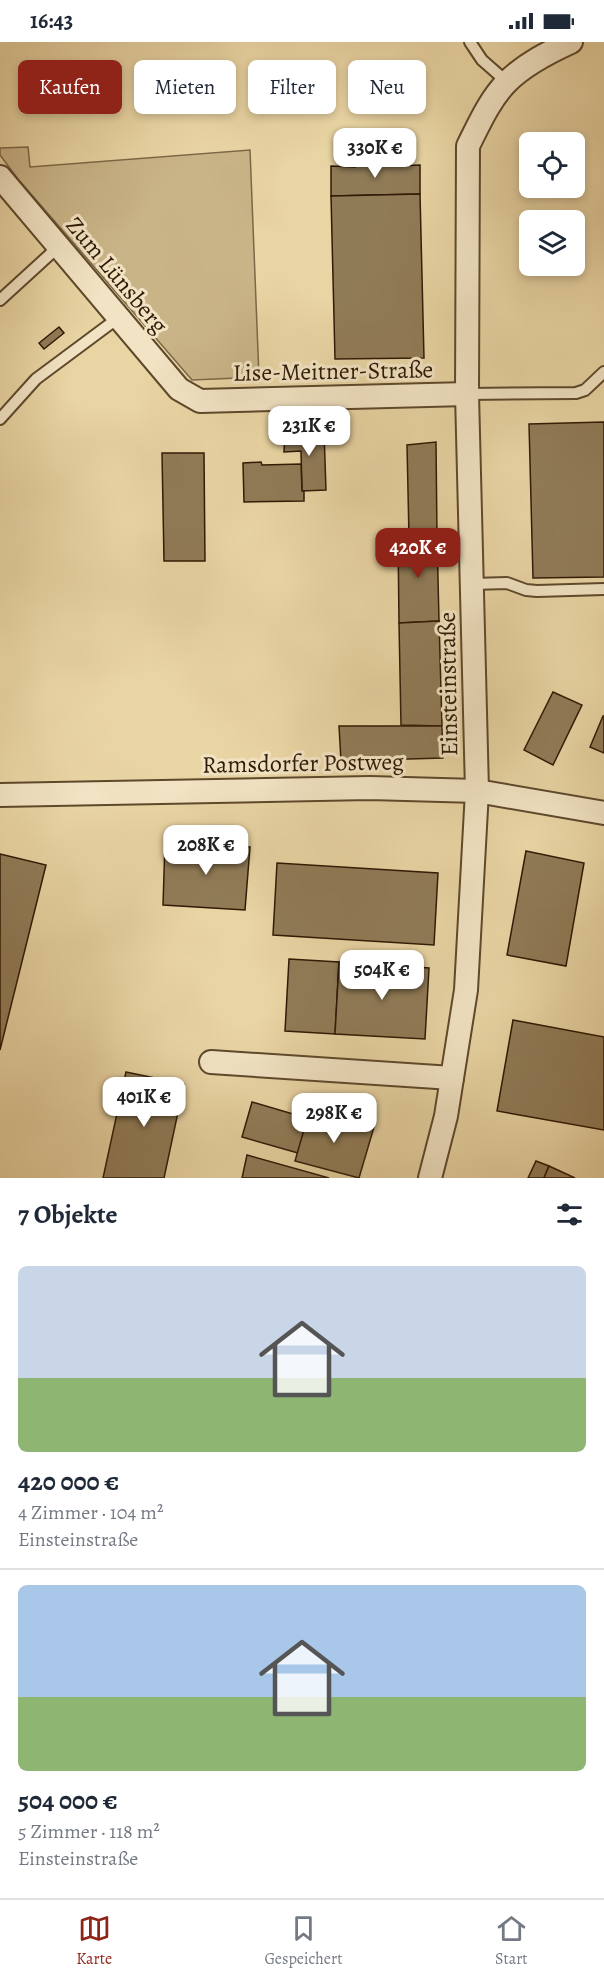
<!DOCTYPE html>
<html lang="de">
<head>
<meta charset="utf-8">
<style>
	body { margin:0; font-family:Alegreya,serif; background:#f2f2f3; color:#1f2937; height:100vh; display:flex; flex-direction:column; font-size:22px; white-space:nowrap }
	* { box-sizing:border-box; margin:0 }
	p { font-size:20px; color:#747a83 }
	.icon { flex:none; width:33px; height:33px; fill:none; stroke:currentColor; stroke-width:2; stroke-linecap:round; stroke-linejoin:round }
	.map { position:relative; height:1136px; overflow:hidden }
	.details { display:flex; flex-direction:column; background:#fff; flex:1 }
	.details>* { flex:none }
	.banner { position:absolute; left:18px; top:18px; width:568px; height:54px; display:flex; gap:12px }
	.tools { position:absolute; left:519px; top:90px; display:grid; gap:12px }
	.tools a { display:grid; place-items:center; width:66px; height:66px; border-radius:9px; background:#fff; box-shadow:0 3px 9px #0003; font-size:30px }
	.price { position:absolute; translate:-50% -51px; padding:0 14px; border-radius:12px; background:#fff; color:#222; font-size:20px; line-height:39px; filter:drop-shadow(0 2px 3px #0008) }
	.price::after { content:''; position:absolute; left:50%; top:36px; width:18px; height:14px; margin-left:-9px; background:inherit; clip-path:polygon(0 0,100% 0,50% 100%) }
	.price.on { background:#8f2418; color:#fff }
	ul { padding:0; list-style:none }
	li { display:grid; align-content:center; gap:12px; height:318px; padding:0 18px }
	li+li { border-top:2px solid #e0e1e3 }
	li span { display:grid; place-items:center; height:186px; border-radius:9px; color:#555 }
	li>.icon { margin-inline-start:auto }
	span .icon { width:108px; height:108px; fill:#fffc; stroke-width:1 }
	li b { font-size:26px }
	h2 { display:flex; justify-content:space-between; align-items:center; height:72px; padding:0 18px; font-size:26px }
	.chip { padding:0 21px; border-radius:9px; background:#fff; box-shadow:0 3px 9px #0003; font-size:21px; line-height:54px }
	.chip.on { background:#8f2418; color:#fff }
	.status { display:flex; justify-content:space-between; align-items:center; height:42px; padding:0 30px; background:#fff; direction:ltr }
	.status svg { height:16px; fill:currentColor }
	.tabs { display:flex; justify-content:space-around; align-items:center; height:84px; border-top:2px solid #e0e1e3; background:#fff; font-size:16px; color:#747a83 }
	.tabs a { display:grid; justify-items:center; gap:3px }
	.tabs .on { color:#8f2418 }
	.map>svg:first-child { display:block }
</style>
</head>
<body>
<div class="status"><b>16:43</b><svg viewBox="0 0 49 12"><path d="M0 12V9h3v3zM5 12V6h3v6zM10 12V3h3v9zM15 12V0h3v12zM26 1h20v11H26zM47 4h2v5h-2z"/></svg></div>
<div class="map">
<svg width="604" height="1136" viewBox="0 0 604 1136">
	<rect width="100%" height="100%" fill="#e9d4a3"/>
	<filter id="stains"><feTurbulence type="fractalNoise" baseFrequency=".00333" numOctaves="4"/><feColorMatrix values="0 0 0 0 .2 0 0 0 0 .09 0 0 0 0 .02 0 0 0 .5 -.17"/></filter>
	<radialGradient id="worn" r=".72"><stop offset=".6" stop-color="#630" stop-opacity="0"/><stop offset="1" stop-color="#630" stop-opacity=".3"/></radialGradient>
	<path fill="#c9b488" stroke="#7c6746" stroke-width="1.5" d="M28 105 30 125 250 108 259 335 192 338 18 137 0 113V106Z"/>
	<g fill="#907b57" stroke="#2f1a05" stroke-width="1.5">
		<path d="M394 119V124L420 123V152L331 154V124L355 125V120Z"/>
		<path d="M420 152 424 316 335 317 331 154Z"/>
		<path d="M59 285 64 291 44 307 39 301Z"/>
		<path d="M604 380V535L533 536 529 382Z"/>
		<path d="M324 389 326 448 302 449 301 409 284 410 285 390Z"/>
		<path d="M436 400 437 494 409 495 407 403Z"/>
		<path d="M162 411H204L205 519H164Z"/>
		<path d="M261 420 262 423 301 422 302 449H304V459L244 460 243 421Z"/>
		<path d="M437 494 439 579 399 581 398 495Z"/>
		<path d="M439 579 442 684 401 683 399 581Z"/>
		<path d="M553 650 582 663 553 723 524 708Z"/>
		<path d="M603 674H604V711L590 705Z"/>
		<path d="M339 684H442L443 716 341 719Z"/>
		<path d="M165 800 250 805 245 868 163 863Z"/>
		<path d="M526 809 584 821 566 924 507 913Z"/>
		<path d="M0 812 46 823 0 1008Z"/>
		<path d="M277 821 438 831 434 903 273 893Z"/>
		<path d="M289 917 339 920 335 992 285 989Z"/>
		<path d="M339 920 429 926 425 997 335 992Z"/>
		<path d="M513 978 604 995V1088L497 1069Z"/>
		<path d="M126 1030 184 1042 164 1136H103Z"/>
		<path d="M252 1060 293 1072 295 1063 310 1067 298 1111 242 1095Z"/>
		<path d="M310 1067 374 1085 359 1136 295 1119Z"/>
		<path d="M247 1113 329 1136H242Z"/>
		<path d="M536 1119 549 1124 544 1136H528Z"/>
		<path d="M549 1124 575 1136H544Z"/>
	</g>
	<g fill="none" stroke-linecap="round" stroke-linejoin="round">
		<defs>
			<g id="service">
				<path d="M470 0 482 18 507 40"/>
				<path d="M0 258 58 205"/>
				<path d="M467 352 576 351 585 348 604 330"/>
				<path d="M0 377 36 337 118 276"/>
				<path d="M472 542 507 541 526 548 537 549 604 547"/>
			</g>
			<g id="minor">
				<path d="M0 135 179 347 200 359 467 352"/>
				<path d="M0 753 370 746 477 749 604 771"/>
				<path d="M211 1020 452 1036"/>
				<path d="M430 1136 446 1074 466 948 477 749 467 352 468 104C479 82 490 57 507 40 525 22 549 10 571 0"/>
			</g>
		</defs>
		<use href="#service" stroke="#5e482c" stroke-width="14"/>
		<use href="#minor" stroke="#5e482c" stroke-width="26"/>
		<use href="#service" stroke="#f1e3c3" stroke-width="10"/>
		<use href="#minor" stroke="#f1e3c3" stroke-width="22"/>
	</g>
	<g text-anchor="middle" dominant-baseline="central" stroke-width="6" stroke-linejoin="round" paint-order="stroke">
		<g font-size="24" fill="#2f1a05" stroke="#f1e3c3">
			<text transform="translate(117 233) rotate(50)">Zum Lünsberg</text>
			<text transform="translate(333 329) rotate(-1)">Lise-Meitner-Straße</text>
			<text transform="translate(448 642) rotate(-91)">Einsteinstraße</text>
			<text transform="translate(303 721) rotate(-1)">Ramsdorfer Postweg</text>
		</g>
	</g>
	<rect width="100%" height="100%" filter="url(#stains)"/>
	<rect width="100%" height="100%" fill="url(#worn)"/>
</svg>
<div class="tools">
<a><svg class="icon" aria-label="locate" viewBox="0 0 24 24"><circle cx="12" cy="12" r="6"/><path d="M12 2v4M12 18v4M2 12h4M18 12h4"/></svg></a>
<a><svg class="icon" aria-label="layers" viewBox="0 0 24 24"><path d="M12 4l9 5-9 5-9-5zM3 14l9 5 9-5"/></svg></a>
</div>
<b class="price" style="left:375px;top:137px">330K €</b>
<b class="price" style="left:309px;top:415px">231K €</b>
<b class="price on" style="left:418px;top:537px">420K €</b>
<b class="price" style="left:206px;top:834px">208K €</b>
<b class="price" style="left:382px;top:959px">504K €</b>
<b class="price" style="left:144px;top:1086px">401K €</b>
<b class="price" style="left:334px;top:1102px">298K €</b>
<div class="banner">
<a class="chip on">Kaufen</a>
<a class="chip">Mieten</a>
<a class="chip">Filter</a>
<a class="chip">Neu</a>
</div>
</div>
<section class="details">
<h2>7 Objekte<svg class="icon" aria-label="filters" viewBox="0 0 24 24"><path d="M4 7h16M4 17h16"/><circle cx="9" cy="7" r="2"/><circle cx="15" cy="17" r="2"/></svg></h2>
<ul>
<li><span style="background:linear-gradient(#c9d6e8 60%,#8fb573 0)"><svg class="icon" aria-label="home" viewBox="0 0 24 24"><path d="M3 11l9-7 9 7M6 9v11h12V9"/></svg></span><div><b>420 000 €</b><p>4 Zimmer · 104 m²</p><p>Einsteinstraße</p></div></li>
<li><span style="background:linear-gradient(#a9c7e8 60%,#8fb573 0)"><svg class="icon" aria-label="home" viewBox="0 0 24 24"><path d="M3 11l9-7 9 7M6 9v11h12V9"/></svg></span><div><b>504 000 €</b><p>5 Zimmer · 118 m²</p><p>Einsteinstraße</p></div></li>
</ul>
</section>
<nav class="tabs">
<a class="on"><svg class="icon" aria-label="map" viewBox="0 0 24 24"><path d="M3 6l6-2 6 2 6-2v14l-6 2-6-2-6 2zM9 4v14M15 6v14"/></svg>Karte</a>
<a><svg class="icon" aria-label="saved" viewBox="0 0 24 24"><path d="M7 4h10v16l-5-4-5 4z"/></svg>Gespeichert</a>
<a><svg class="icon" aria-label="home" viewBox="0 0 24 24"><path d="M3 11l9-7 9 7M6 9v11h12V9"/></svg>Start</a>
</nav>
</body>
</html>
